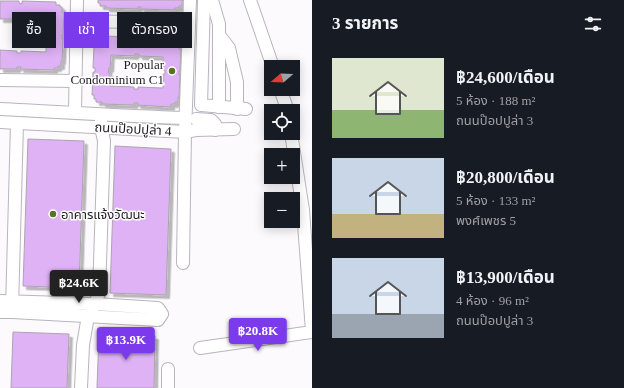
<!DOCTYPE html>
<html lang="th">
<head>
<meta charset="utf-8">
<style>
	body { margin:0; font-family:"Times New Roman","Noto Sans Thai",serif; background:#242831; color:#f1f3f6; height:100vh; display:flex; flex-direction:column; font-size:15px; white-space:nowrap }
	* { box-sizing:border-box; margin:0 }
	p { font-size:13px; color:#9ea1a6 }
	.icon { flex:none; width:22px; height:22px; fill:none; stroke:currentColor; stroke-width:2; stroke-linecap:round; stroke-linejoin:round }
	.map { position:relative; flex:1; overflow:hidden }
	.side { display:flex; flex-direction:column; background:#171b24; width:312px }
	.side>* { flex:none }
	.banner { position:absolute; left:12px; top:12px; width:240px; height:36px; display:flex; gap:8px }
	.needle { width:26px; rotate:251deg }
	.tools { position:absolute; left:264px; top:60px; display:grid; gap:8px }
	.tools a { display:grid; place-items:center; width:36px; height:36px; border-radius:0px; background:#171b24; box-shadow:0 2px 10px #0003; font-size:20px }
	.price { position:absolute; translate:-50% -34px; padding:0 9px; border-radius:4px; background:#7c3aed; color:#fff; font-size:13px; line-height:26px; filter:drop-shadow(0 1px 2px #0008) }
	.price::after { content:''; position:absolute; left:50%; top:24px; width:12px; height:9px; margin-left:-6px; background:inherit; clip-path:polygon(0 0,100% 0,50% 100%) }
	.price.current { background:#222; color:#fff }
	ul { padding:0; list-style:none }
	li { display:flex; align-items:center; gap:12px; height:100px; padding:0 20px }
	li span { display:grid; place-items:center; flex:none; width:112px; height:80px; border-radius:0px; color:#555 }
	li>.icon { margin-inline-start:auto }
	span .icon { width:48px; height:48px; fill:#fffc; stroke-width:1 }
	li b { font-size:17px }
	h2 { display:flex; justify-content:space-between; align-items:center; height:48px; padding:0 20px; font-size:17px }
	.chip { padding:0 14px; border-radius:0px; background:#171b24; box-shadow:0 2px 10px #0003; font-size:14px; line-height:36px }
	.chip.current { background:#7c3aed; color:#fff }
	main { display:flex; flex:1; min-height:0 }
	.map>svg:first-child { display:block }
</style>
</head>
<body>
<main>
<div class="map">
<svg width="312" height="388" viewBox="0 0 312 388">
	<defs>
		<filter id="shadow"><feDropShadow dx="3.5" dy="3.5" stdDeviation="0" flood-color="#0004"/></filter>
	</defs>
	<rect width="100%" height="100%" fill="#fdfafe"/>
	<g fill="#deb2f5" stroke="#aaa5ad" fill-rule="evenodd" filter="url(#shadow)">
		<path d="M98 0H183V1H182V6H179V8H175V10L141 9V7H138V9L106 8V6H100V3H98Z"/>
		<path d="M0 1H19V3L22 4V1L56 2V5H60V7H62V13H64L63 35H62V39H63L62 61H61V66H58V68H54V70L20 69 21 67H17V69H0V50L17 51V53H21V51L46 52V38H48V34H46L47 20H22V18H18V19H0Z"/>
		<path d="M103 36 136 37V40H139V37L173 38V41H177V43H180L179 49H181L180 71H179V75H180L179 97H178V102H175V104H171V107L137 105 138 103H134V105L102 104V102H96V99H94V95H92L93 72H95V68H93L94 46H96V41H98V39H103ZM135 54H139V56L163 57V70H165V74H163V88L138 87V89H134V87L110 86V73H108L109 68 110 69 111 55 135 56Z"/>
		<path d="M28 139 84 141 79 288 23 286Z"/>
		<path d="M115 146 171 149 166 295 110 293Z"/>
		<path d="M13 332 69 334 67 388H11Z"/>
		<path d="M99 333 155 336 154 388H97Z"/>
	</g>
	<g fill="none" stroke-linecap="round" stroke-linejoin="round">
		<defs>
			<g id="minor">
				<path d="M204 0 201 105 246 109"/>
				<path d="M212 0 219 24V107"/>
				<path d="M250 0 273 67"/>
				<path d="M77 21 189 23"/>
				<path d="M219 35 229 48 237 82V109"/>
				<path d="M0 80 75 81"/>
				<path d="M280 89 288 111"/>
				<path d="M0 109C62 112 124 116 186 118"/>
				<path d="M75 112 77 0"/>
				<path d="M196 119 211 120 215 124V130"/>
				<path d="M0 122 185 132 196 130 234 129"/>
				<path d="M291 133 303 210 312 331"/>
				<path d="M183 263 185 132 190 0"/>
				<path d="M0 301 95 304 158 308 162 314 158 320 12 312H0"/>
				<path d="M12 309 17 123"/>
				<path d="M200 348 312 332"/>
				<path d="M81 388 83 345 88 316 95 304 99 293 104 141 101 127V115"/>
				<path d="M168 388V369"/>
			</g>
		</defs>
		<use href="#minor" stroke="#bab4bd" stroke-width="14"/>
		<use href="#minor" stroke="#fff" stroke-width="12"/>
	</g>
	<g fill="#5a7224" stroke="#fff" stroke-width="1.5">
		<circle cx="172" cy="71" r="4"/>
		<circle cx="53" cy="214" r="4"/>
	</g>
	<g text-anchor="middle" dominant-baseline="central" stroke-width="3" stroke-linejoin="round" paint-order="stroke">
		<g font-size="13" fill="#1e1c1f" stroke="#fff" text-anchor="end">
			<text x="164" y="64">Popular<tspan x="164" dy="15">Condominium C1</tspan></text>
			<text x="61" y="214" text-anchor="start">อาคารแจ้งวัฒนะ</text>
		</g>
		<g font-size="13" fill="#1e1c1f" stroke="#fff">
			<text transform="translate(133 129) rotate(3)">ถนนป๊อปปูล่า 4</text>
		</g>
	</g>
</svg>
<div class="tools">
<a><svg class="needle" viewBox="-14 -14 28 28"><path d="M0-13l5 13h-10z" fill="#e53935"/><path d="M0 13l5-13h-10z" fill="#9ea1a6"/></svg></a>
<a><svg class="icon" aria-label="locate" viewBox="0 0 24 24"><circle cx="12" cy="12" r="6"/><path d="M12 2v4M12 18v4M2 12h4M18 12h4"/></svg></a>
<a>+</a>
<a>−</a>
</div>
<b class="price current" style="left:79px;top:304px">฿24.6K</b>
<b class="price" style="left:258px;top:352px">฿20.8K</b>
<b class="price" style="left:126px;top:361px">฿13.9K</b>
<div class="banner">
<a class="chip">ซื้อ</a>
<a class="chip current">เช่า</a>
<a class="chip">ตัวกรอง</a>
</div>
</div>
<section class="side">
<h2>3 รายการ<svg class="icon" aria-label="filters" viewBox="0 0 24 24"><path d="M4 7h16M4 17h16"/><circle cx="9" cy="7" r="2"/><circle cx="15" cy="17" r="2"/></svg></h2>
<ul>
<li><span style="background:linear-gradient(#dfe7d0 65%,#8fb573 0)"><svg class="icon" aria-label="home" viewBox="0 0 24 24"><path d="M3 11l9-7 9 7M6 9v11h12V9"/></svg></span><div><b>฿24,600/เดือน</b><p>5 ห้อง · 188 m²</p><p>ถนนป๊อปปูล่า 3</p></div></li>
<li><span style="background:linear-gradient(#c9d6e8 70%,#c2b280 0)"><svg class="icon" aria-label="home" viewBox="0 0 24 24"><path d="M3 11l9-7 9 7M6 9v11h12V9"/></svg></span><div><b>฿20,800/เดือน</b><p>5 ห้อง · 133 m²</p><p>พงศ์เพชร 5</p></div></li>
<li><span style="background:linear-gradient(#c9d6e8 70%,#9aa5b1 0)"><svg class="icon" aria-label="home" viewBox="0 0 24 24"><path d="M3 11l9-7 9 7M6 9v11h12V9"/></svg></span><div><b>฿13,900/เดือน</b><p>4 ห้อง · 96 m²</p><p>ถนนป๊อปปูล่า 3</p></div></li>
</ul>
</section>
</main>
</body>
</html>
